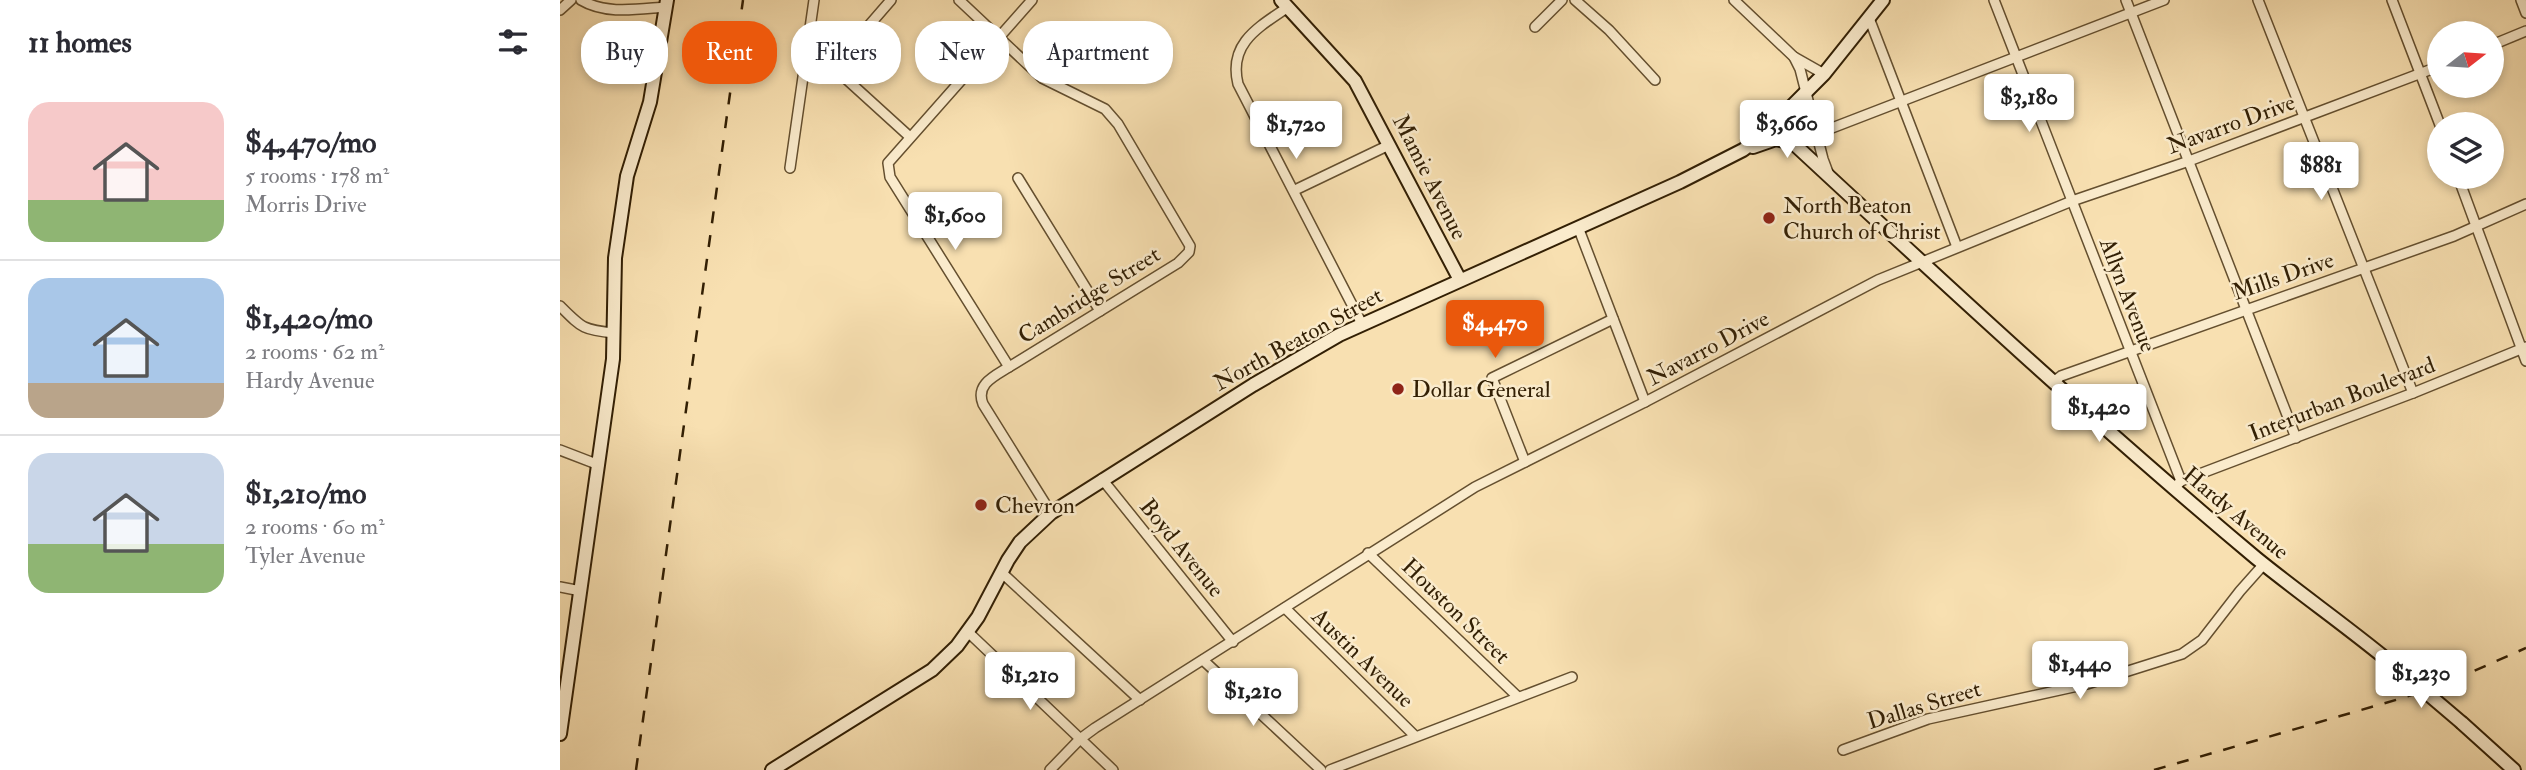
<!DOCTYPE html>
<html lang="en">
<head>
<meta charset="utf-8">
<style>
	body { margin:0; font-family:"IM FELL Double Pica",serif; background:#f2f2f3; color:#2b2b33; height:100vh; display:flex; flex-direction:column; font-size:26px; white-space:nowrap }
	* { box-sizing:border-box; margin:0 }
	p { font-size:23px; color:#7c7c81 }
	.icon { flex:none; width:38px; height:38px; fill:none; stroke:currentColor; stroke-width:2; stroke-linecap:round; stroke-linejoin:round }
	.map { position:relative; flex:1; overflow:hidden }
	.details { display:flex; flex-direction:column; background:#fff; width:560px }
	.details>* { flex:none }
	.hud { position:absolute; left:21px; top:21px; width:665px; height:63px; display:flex; gap:14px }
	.needle { width:46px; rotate:73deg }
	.buttons { position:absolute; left:1867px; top:21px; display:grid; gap:14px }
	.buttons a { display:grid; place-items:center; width:77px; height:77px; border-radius:50%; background:#fff; box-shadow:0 4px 10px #0003; font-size:35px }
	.price { position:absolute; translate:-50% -60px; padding:0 16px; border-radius:7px; background:#fff; color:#222; font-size:23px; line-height:46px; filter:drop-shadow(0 2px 4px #0008) }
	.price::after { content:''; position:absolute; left:50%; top:42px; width:21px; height:16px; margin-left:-10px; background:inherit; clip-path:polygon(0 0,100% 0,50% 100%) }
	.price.active { background:#ea580c; color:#fff }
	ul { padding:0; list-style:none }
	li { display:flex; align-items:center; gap:21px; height:175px; padding:0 28px }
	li+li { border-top:2px solid #e1e1e2 }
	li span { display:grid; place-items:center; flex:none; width:196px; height:140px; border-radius:21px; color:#555 }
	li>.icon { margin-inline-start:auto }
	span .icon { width:84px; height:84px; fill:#fffc; stroke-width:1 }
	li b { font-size:30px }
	h2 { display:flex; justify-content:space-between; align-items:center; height:84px; padding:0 28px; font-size:30px }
	.pill { padding:0 24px; border-radius:28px; background:#fff; box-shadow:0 4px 10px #0003; font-size:24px; line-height:63px }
	.pill.active { background:#ea580c; color:#fff }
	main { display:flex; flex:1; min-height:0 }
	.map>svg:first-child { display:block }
</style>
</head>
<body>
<main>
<section class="details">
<h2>11 homes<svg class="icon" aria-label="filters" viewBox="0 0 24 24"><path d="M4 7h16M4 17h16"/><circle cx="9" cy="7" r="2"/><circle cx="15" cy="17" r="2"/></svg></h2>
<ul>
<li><span style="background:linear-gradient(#f6c9c9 70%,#8fb573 0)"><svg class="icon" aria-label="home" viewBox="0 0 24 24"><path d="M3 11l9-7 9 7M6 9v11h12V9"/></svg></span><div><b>$4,470/mo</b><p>5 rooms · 178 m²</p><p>Morris Drive</p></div></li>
<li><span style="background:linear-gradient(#a9c7e8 75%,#b9a48a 0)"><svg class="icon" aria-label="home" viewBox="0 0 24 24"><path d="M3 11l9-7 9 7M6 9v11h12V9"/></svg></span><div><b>$1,420/mo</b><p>2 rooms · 62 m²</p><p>Hardy Avenue</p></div></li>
<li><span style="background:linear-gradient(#c9d6e8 65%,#8fb573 0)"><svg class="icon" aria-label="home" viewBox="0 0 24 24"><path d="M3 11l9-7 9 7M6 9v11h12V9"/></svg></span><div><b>$1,210/mo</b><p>2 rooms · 60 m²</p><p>Tyler Avenue</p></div></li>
</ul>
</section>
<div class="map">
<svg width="1966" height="770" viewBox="0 0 1966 770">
	<rect width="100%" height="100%" fill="#f8e0b1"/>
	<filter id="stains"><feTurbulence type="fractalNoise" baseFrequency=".00286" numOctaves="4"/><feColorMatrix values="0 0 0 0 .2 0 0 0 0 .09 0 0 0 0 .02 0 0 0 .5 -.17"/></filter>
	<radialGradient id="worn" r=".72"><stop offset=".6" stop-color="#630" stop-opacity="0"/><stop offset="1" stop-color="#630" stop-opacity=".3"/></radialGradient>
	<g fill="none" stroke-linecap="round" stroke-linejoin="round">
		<defs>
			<g id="street">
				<path d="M21 0C46 15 78 9 106 7"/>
				<path d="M399 0 482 78 545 109 558 124 630 246 629 252 618 263 449 367C435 376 415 384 423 404L491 513"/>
				<path d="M1015 0 1049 30 1095 80"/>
				<path d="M1174 0 1234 57 1264 74"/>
				<path d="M1434 0 1621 481"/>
				<path d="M1566 0 1736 438"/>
				<path d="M1698 0 1853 393"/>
				<path d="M1832 0 1880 125"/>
				<path d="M1961 0 1966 13"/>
				<path d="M728 7C699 27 668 43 678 84L802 324"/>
				<path d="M0 10 11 0"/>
				<path d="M1309 18 1397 247"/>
				<path d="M975 27 1002 0"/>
				<path d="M1932 45 1966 31"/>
				<path d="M248 47 273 67 350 137"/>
				<path d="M1234 57 1240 69 1263 159 1269 175"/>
				<path d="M273 67 331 0"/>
				<path d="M1233 143 1604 0"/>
				<path d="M230 168 254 0"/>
				<path d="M1898 177 1966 361"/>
				<path d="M458 178 540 311"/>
				<path d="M735 190 829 145"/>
				<path d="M1018 227 1085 402"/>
				<path d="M0 306C22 328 23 330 54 333"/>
				<path d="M449 367 330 177 328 163 472 0"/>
				<path d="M1493 382 1501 376 1894 236 1966 204"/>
				<path d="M0 450 39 465"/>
				<path d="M965 462 932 378 1053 319"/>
				<path d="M542 479 673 642"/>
				<path d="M1618 484 1621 481 1853 393 1966 347"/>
				<path d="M808 553 958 697"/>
				<path d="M441 572 580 700"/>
				<path d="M0 587 21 591"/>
				<path d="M725 608 855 736"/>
				<path d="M408 632 553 770"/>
				<path d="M643 660 761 770"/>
				<path d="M1283 750 1368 719 1527 684 1622 654 1642 640 1680 591 1704 564"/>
				<path d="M490 770 520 739 535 728 915 487 1085 402 1318 280 1512 201 1629 161 1880 66"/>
				<path d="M770 770 1012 677"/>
			</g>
			<g id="secondary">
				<path d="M721 0 795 81 900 280"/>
				<path d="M1193 147 1216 139 1233 143C1385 284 1537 425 1696 558 1744 597 1795 632 1842 672"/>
				<path d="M1902 723 1954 770"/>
				<path d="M0 734 53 359 55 258 67 176 90 102 107 0"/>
				<path d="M212 770 372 670 397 646 418 617 448 560 460 542 491 513 693 385 779 335 1120 182 1183 150 1202 136 1264 74 1323 0"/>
			</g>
		</defs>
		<use href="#street" stroke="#644f2f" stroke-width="12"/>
		<use href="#secondary" stroke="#321f04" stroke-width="16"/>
		<use href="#street" stroke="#faebcc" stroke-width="9"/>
		<use href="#secondary" stroke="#faebcc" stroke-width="12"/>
		<g stroke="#321f04" stroke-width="2.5" stroke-dasharray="12 12" stroke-linecap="butt">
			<path d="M76 770 183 0"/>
			<path d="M1594 770 1839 699 1882 685 1966 648"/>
		</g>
		<defs>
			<path id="secondary-bridge" d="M1842 672 1902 723"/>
		</defs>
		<use href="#secondary-bridge" stroke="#321f04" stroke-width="16" stroke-linecap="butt"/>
		<use href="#secondary-bridge" stroke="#faebcc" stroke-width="12"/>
	</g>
	<g fill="#8f2418" stroke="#faebcc" stroke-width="2.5">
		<circle cx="1209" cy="218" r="7"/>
		<circle cx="838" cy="389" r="7"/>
		<circle cx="421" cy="505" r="7"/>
	</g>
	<g text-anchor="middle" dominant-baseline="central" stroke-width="5" stroke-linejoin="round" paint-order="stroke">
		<g font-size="23" fill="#321f04" stroke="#faebcc">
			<text transform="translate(1671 124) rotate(-20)">Navarro Drive</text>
			<text transform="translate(870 177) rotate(63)">Mamie Avenue</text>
			<text transform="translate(1723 276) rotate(-19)">Mills Drive</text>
			<text transform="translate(529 295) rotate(-32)">Cambridge Street</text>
			<text transform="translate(1568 295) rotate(69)">Allyn Avenue</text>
			<text transform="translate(738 339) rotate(-29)">North Beaton Street</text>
			<text transform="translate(1148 348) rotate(-28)">Navarro Drive</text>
			<text transform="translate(1782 399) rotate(-21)">Interurban Boulevard</text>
			<text transform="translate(1676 513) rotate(40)">Hardy Avenue</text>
			<text transform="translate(622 548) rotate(51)">Boyd Avenue</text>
			<text transform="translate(896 611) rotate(44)">Houston Street</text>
			<text transform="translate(803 658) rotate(44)">Austin Avenue</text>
			<text transform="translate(1364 705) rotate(-17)">Dallas Street</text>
		</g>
		<g font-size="23" fill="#321f04" stroke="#faebcc" text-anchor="start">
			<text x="1223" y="205">North Beaton<tspan x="1223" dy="26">Church of Christ</tspan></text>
			<text x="852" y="389">Dollar General</text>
			<text x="435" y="505">Chevron</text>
		</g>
	</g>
	<rect width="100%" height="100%" filter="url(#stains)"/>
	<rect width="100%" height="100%" fill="url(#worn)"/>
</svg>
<div class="buttons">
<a><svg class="needle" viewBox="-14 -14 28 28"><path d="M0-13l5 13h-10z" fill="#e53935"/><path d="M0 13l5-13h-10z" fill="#7c7c81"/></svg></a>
<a><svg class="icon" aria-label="layers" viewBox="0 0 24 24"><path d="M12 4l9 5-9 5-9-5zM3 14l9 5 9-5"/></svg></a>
</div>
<b class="price" style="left:1469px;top:134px">$3,180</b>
<b class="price" style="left:1227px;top:160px">$3,660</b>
<b class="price" style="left:736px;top:161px">$1,720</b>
<b class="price" style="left:1761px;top:202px">$881</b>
<b class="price" style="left:395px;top:252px">$1,600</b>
<b class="price active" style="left:935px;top:360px">$4,470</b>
<b class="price" style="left:1539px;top:444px">$1,420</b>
<b class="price" style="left:1520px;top:701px">$1,440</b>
<b class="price" style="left:1861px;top:710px">$1,230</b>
<b class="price" style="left:470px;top:712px">$1,210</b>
<b class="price" style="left:693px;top:728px">$1,210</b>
<div class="hud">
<a class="pill">Buy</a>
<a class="pill active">Rent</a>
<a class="pill">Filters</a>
<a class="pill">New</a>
<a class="pill">Apartment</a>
</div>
</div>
</main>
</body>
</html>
